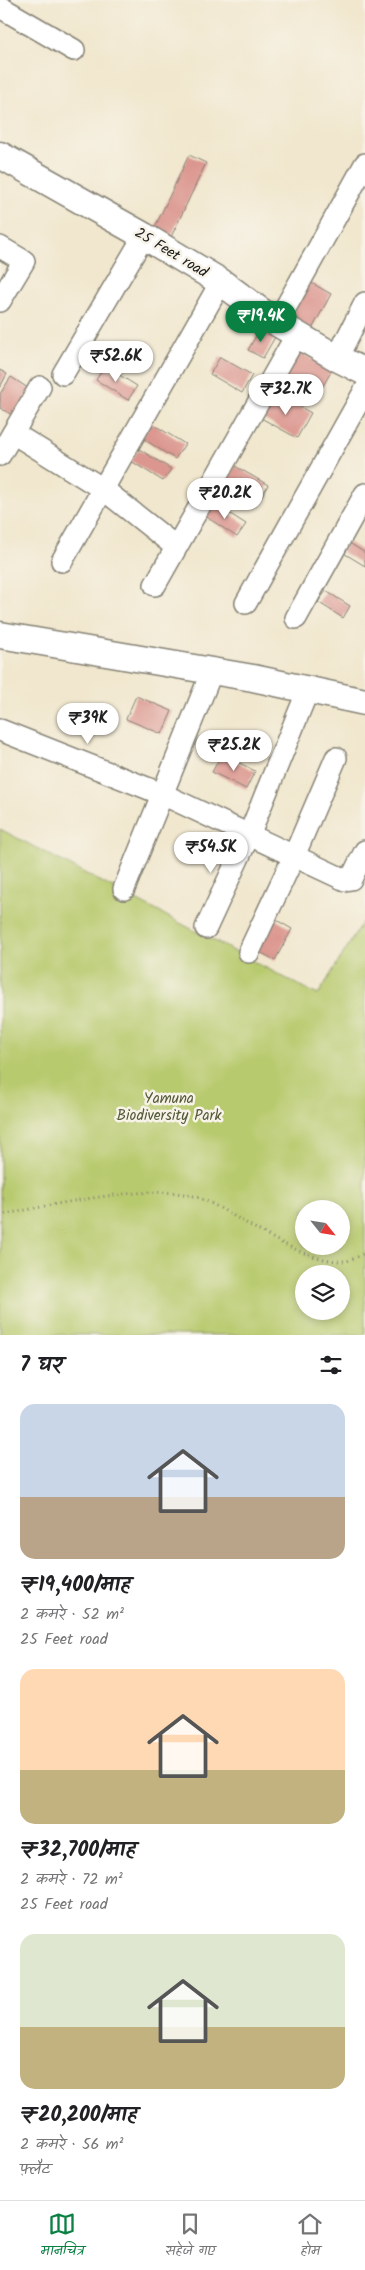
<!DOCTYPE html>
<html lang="hi">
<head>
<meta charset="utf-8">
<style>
	body { margin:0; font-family:Kalam,"Playpen Sans Deva",sans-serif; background:#f6f6f6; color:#202124; height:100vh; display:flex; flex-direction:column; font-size:19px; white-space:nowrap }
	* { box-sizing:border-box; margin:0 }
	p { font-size:16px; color:#757577 }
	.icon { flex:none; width:28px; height:28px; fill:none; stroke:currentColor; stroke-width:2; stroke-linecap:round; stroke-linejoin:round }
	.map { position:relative; height:1335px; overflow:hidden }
	.side { display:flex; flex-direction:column; background:#fff; flex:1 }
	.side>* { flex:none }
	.needle { width:32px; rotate:120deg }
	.fabs { position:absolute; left:295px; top:1200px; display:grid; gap:10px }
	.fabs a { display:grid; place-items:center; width:55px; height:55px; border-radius:50%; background:#fff; box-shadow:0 2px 8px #0003; font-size:25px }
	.price { position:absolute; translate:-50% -42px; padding:0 11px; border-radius:18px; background:#fff; color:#222; font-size:16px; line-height:32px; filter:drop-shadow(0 1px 2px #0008) }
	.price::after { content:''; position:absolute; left:50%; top:30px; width:15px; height:11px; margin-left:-8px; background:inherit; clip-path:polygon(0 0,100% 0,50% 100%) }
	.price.current { background:#0b8043; color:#fff }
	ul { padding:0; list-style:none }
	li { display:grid; align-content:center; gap:10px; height:265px; padding:0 20px }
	li span { display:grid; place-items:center; height:155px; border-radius:15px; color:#555 }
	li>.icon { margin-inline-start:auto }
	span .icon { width:90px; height:90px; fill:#fffc; stroke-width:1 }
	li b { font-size:21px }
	h2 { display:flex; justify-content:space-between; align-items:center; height:60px; padding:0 20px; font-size:21px }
	.dock { display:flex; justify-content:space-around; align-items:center; height:70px; border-top:1px solid #e0e0e0; background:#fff; font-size:14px; color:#757577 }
	.dock a { display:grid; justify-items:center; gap:2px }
	.dock .current { color:#0b8043 }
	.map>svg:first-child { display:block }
</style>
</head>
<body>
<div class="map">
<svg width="365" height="1335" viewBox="0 0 365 1335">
	<rect width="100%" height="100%" fill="#f7f3e8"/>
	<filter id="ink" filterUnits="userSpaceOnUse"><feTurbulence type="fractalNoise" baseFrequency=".02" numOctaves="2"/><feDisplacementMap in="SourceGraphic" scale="10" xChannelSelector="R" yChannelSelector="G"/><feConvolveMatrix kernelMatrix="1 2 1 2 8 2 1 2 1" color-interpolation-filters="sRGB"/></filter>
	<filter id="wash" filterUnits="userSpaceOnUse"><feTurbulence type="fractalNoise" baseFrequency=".0096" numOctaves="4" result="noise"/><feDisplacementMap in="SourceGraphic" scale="20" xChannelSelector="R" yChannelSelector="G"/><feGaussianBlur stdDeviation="1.12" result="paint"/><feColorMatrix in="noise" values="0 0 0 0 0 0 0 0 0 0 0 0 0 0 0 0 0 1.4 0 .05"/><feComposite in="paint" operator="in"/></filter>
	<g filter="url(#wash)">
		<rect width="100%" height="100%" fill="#f1e7ce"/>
		<path fill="#b8ca6e" stroke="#6a7345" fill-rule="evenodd" d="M0 829 318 995 365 918V1335H0ZM304 1209H341V1246H304ZM304 1274H341V1311H304Z"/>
		<g id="blocks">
			<g fill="#db968f">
				<path d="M189 155 206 163 171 237 154 229Z"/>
				<path d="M310 282 331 294 312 329 290 317Z"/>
				<path d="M260 329 275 337 263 358 248 350Z"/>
				<path d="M298 351 332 370 315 400 281 381Z"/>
				<path d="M220 357 252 375 242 393 210 374Z"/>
				<path d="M105 366 137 386 128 400 96 380Z"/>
				<path d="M0 370 7 374 0 387Z"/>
				<path d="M11 377 31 390 14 416 0 408V394Z"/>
				<path d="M275 393 311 413 297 438 261 418Z"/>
				<path d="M151 423 185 444 175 459 142 438Z"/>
				<path d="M139 449 171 469 163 481 131 461Z"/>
				<path d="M235 466 268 485 259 501 226 482Z"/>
				<path d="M213 503 246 524 237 537 205 516Z"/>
				<path d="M348 542 365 553V566L342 552Z"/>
				<path d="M326 591 350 606 343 618 318 602Z"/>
				<path d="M136 696 172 711 162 734 126 719Z"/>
				<path d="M222 754 255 771 246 789 212 772Z"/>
				<path d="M271 917 292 929 275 960 254 949Z"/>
			</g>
		</g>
	</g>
	<g filter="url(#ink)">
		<use href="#blocks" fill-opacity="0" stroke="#868275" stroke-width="1"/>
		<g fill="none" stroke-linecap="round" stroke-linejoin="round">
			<defs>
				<g id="minor">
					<path d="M0 7 74 50"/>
					<path d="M0 247 24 261 0 301"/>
					<path d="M277 323 365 164"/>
					<path d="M337 358 365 303"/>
					<path d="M63 374 144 236"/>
					<path d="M13 433 103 489 176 547"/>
					<path d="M0 455 40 387"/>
					<path d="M62 561 221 282"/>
					<path d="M155 585 297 334"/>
					<path d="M246 603 365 390"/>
					<path d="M296 618 365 494"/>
					<path d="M0 730 162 794 345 880 351 879 365 851"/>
					<path d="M124 889 212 671"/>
					<path d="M206 928 249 835 308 690"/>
					<path d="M249 952 294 856 336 758"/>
				</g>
				<g id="tertiary">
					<path d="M0 155 144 236 221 282 277 323 337 358 365 372"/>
					<path d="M0 635 253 678 365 702"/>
				</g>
			</defs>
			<use href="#minor" stroke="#868275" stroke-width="24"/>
			<use href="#tertiary" stroke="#868275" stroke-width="29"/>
			<path stroke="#868275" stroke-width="3" stroke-dasharray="1 4" stroke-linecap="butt" d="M0 1215C49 1206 158 1180 202 1199 242 1217 300 1263 344 1261 351 1261 359 1256 365 1253"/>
			<use href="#minor" stroke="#fff" stroke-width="21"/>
			<use href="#tertiary" stroke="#fff" stroke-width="26"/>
		</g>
	</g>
	<g text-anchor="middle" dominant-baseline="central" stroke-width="5" stroke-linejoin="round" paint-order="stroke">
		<g font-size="15" fill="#1c1c1c" stroke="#f7f3e8">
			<text transform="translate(171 253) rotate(31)">25 Feet road</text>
		</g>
		<g font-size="15" fill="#535939" stroke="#f7f3e8">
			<text x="169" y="1099">Yamuna<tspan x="169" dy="17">Biodiversity Park</tspan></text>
		</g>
	</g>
</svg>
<div class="fabs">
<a><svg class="needle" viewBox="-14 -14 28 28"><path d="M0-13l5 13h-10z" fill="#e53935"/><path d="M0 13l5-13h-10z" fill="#757577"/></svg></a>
<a><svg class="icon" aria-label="layers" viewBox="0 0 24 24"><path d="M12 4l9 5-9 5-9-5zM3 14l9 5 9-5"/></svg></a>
</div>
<b class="price current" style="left:261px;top:343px">₹19.4K</b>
<b class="price" style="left:116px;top:383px">₹52.6K</b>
<b class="price" style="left:286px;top:416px">₹32.7K</b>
<b class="price" style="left:225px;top:520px">₹20.2K</b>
<b class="price" style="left:88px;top:745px">₹39K</b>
<b class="price" style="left:234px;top:772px">₹25.2K</b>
<b class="price" style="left:211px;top:874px">₹54.5K</b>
</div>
<section class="side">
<h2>7 घर<svg class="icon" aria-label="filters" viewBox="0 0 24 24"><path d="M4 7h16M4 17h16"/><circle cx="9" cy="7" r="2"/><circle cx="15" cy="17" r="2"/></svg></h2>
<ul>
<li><span style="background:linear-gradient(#c9d6e8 60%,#b9a48a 0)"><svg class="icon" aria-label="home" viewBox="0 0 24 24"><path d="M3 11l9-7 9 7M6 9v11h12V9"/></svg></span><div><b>₹19,400/माह</b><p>2 कमरे · 52 m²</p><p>25 Feet road</p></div></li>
<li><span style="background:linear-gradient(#ffd9b3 65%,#c2b280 0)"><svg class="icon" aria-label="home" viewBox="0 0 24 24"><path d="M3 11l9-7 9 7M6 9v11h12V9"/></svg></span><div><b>₹32,700/माह</b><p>2 कमरे · 72 m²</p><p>25 Feet road</p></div></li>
<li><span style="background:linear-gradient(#dfe7d0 60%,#c2b280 0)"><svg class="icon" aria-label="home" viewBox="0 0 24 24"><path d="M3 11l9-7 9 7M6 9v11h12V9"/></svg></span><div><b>₹20,200/माह</b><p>2 कमरे · 56 m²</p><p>फ़्लैट</p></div></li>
</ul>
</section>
<nav class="dock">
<a class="current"><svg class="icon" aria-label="map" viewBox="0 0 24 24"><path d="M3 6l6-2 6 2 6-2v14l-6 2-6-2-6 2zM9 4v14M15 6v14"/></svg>मानचित्र</a>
<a><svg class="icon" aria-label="saved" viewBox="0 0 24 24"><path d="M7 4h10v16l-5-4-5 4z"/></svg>सहेजे गए</a>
<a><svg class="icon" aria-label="home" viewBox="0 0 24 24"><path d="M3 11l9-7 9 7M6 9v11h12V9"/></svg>होम</a>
</nav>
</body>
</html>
